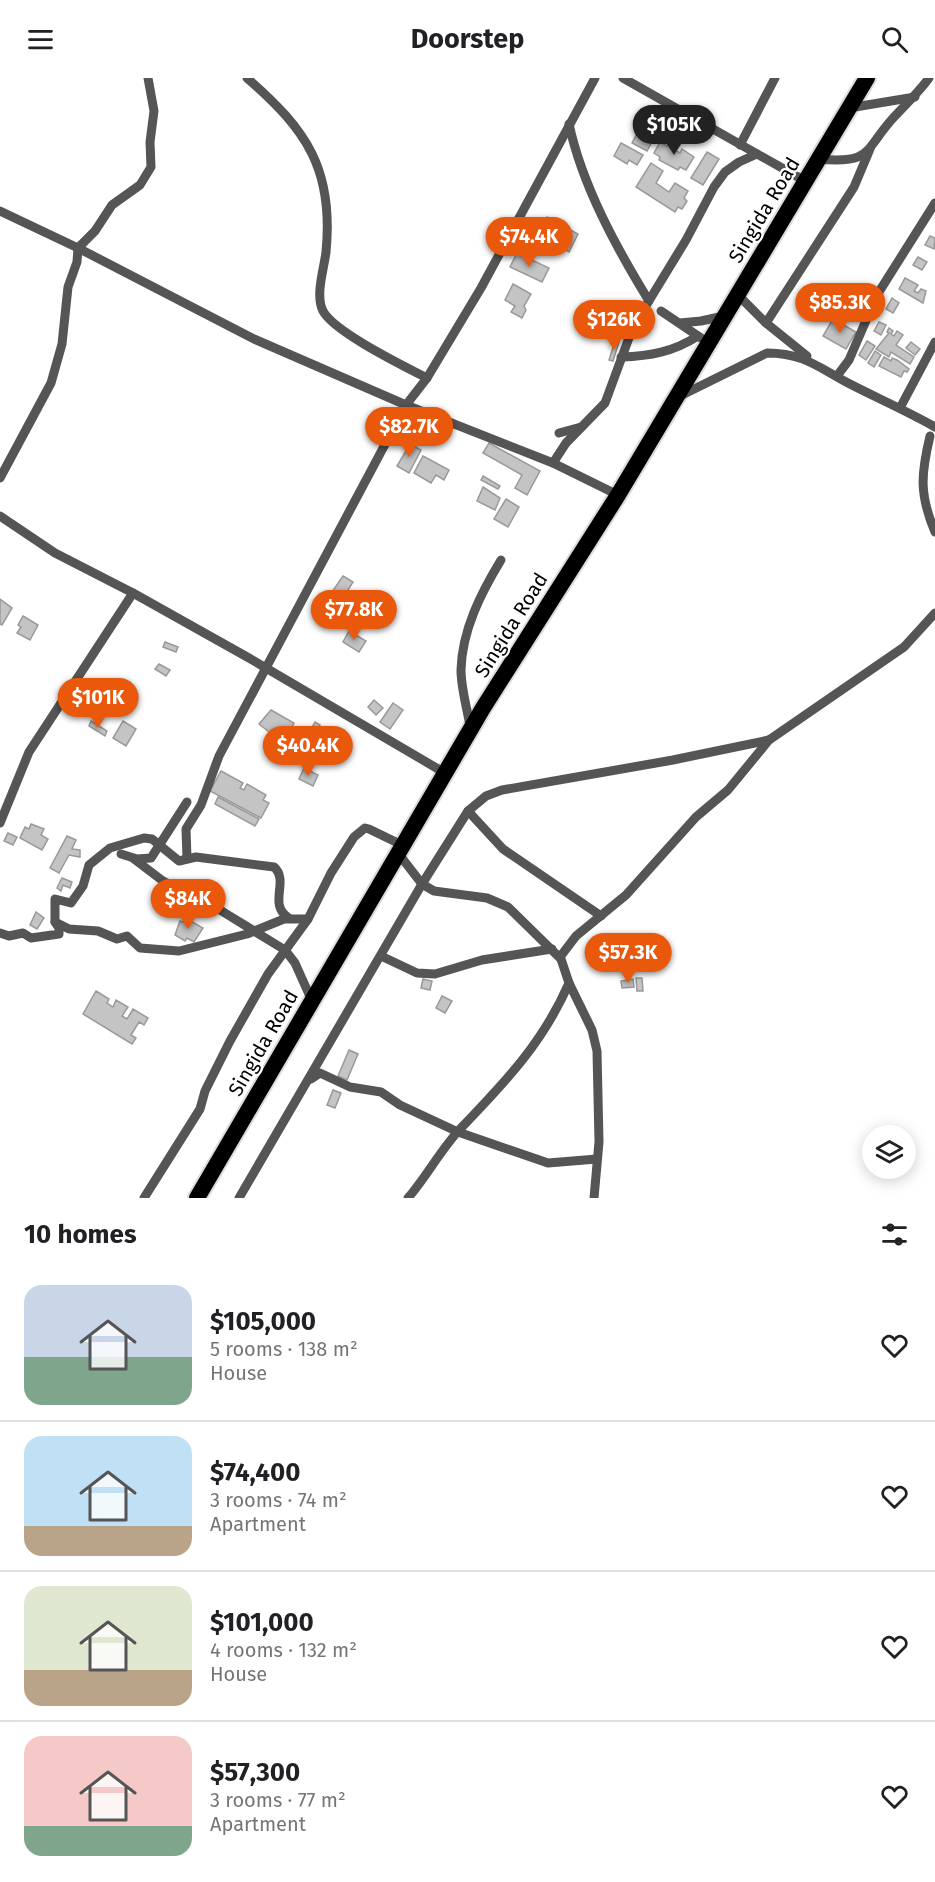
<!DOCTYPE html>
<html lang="en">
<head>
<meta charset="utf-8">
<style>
	body { margin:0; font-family:"Fira Sans",sans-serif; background:#f2f2f2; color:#202124; height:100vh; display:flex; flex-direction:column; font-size:22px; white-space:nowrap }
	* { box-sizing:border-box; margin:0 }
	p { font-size:20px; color:#757577 }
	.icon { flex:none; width:33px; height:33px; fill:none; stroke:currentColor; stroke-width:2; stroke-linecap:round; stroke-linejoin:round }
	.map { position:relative; height:1120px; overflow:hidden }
	.sheet { display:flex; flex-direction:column; background:#fff; flex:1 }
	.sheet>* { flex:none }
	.controls { position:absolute; left:862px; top:1047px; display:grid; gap:12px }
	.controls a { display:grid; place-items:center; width:54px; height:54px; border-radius:50%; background:#fff; box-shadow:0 3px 15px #0003; font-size:30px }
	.price { position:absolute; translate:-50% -51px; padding:0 14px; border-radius:21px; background:#ea580c; color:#fff; font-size:20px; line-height:39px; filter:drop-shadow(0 2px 3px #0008) }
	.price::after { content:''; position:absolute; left:50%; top:36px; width:18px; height:14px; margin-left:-9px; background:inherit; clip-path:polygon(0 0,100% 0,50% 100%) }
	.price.selected { background:#222; color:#fff }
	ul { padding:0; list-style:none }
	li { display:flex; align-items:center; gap:18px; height:150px; padding:0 24px }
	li+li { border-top:2px solid #e0e0e0 }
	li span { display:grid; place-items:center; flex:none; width:168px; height:120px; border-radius:18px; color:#555 }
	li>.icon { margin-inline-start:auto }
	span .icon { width:72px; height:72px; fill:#fffc; stroke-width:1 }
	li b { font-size:26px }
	h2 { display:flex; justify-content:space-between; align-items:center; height:72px; padding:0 24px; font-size:26px }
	header { display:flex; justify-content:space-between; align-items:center; height:78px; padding:0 24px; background:#fff; font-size:27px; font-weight:700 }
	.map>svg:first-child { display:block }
</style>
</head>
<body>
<header><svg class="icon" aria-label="menu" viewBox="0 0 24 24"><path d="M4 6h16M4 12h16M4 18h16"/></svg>Doorstep<svg class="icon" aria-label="search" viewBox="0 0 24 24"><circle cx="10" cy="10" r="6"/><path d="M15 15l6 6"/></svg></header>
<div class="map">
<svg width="935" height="1120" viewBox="0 0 935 1120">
	<rect width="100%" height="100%" fill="#fff"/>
	<g fill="#c4c4c4" stroke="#999" stroke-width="1.5">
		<path d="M640 50 649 55 647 59 653 62 647 73 632 65Z"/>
		<path d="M660 64 667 68 669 64 677 69 675 72 680 75 682 71 694 79 686 92 680 89 678 92 659 82 660 79 654 75Z"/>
		<path d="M621 65 643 77 637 87 629 82 627 86 614 78Z"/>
		<path d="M707 74 719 81 703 107 691 100Z"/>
		<path d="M651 85 663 93 656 105 669 114 675 105 688 113 684 120 687 123 682 131 678 129 675 134 636 109Z"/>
		<path d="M547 139 578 156 569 174 561 169V174L550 170 535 162Z"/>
		<path d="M930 158 935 160 934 171 925 167Z"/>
		<path d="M517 175 549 190 542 204 510 189Z"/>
		<path d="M918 179 927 184 922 192 913 187Z"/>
		<path d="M905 200 918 207 914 213 918 215 921 211 926 213 923 225 899 211Z"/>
		<path d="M513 206 531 216 524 228 526 232 522 240 511 234 515 228 505 222Z"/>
		<path d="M892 220 899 225 893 235 886 231Z"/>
		<path d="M621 226 632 232 619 255 608 249Z"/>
		<path d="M833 241 856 254 846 271 823 258Z"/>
		<path d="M879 244 886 247 881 257 874 253Z"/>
		<path d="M889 250 893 253 891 256 894 258 897 253 903 257 896 267 914 279 910 286 891 274 889 279 876 271 889 255 887 254Z"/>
		<path d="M615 263 619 264 613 283 609 282Z"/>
		<path d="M867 263 875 268 866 282 859 277Z"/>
		<path d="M911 264 920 271 915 277 906 270Z"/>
		<path d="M875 273 881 277 874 289 868 285Z"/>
		<path d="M884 279 891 283 892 280 897 282 909 291 907 294 904 293 901 299 879 288Z"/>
		<path d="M489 365 540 393 527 417 515 410 522 397 483 375Z"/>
		<path d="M410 366 421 372 409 395 397 388Z"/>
		<path d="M423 378 449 392 444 402 436 397 431 405 414 395Z"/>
		<path d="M483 398 500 408 498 411 481 402Z"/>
		<path d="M483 409 500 420 495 432 477 423Z"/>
		<path d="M506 421 519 429 508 449 494 441Z"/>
		<path d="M343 498 353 504 343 520 332 514Z"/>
		<path d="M0 521 12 530 2 547 0 546Z"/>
		<path d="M23 538 38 547 30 562 17 555 21 549 18 547Z"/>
		<path d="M349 553 366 563 359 574 343 564Z"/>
		<path d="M165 564 178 569 176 574 163 569Z"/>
		<path d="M159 586 170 592 166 598 155 591Z"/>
		<path d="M374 622 383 630 376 637 368 629Z"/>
		<path d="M393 625 403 632 390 651 380 644Z"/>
		<path d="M271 632 294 645 287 661 276 654 273 657 259 646Z"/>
		<path d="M91 643 107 653 105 658 89 648Z"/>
		<path d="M123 643 136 651 126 668 113 660Z"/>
		<path d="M315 644 320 647 301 681 296 678Z"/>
		<path d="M304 690 318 697 313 708 299 701Z"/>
		<path d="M221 693 243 705 240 710 244 712 247 706 266 717 263 722 269 725 261 740 210 713Z"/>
		<path d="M218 719 259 741 255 748 215 726Z"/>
		<path d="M31 746 44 751 41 757 48 761 42 772 20 760 25 749 29 751Z"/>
		<path d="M8 755 17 759 13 767 4 763Z"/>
		<path d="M67 758 76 762 72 771 80 772V779L69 777 59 795 50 790Z"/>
		<path d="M62 800 72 804 70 810 63 807 61 813 57 810Z"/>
		<path d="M36 834 44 840 37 851 30 847Z"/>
		<path d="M185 840 203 850 194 864 187 860 185 863 175 857 180 843 183 844Z"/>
		<path d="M636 900H642L643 913H637Z"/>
		<path d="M423 901 432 903 430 912 421 910Z"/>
		<path d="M633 901 634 909 622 910 621 903Z"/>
		<path d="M96 913 109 921 107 925 113 929 116 922 128 929 122 938 127 941 133 931 148 940 144 947 139 944 131 957 136 960 132 966 83 936Z"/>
		<path d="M442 918 452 923 445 935 436 930Z"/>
		<path d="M349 972 358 976 347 1002 338 998Z"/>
		<path d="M333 1012 341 1015 335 1030 327 1027Z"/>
	</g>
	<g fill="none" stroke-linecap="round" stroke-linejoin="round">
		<defs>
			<path id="highway" d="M197 1120 483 630 618 417 867 0"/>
		</defs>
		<use href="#highway" stroke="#dbdbdb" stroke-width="20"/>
		<g stroke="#555" stroke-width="9">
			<path d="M247 0C307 52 334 92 326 174 324 191 315 217 323 233 334 254 404 288 427 300"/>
			<path d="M623 0 805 103"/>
			<path d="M849 30 915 19"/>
			<path d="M569 46C582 107 616 169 649 223"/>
			<path d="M740 67 775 0"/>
			<path d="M818 81C873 86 863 73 894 39 906 26 918 15 929 0"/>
			<path d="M0 133 78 170 254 261 406 327 553 385 618 417"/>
			<path d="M738 217 766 245 807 278"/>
			<path d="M661 233 701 260"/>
			<path d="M680 245 701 243 724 238"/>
			<path d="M766 245 854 109 870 71"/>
			<path d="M621 279C650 278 673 274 698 258"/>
			<path d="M837 298 849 282 877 217 935 125"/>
			<path d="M680 318 767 275C803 275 818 289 848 305 877 320 907 333 935 349"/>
			<path d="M900 330 935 264"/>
			<path d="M559 355 581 349"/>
			<path d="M930 358C921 396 919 416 935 454"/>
			<path d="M553 385 566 365 605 325 633 249 686 162 714 109 725 94 739 84 757 76"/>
			<path d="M0 400 51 305 62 266 68 209 77 184 78 170 95 153 112 127 140 107 151 89 150 64 154 33 148 0"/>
			<path d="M0 438 55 475 133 515 249 580 445 695"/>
			<path d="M470 648C467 630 461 610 461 592 462 552 481 515 501 482"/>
			<path d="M468 733 503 771 601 838"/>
			<path d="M0 745 29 674 133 515"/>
			<path d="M398 775 422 806 434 813 487 820 508 829 561 881 569 905 592 952 597 973 599 1064 594 1120"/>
			<path d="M121 776 137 781 151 780 187 724"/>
			<path d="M134 781 163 803 220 832 285 872 295 885 312 923"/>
			<path d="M187 781 186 751 201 727 219 678 406 327 427 300 481 210 595 0"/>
			<path d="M55 844V821L71 825 83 808 89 787 110 770 144 760 152 761 179 783 196 779 274 789C290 803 267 827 289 840"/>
			<path d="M0 855 9 858 23 855 31 860 59 856V850L55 844 69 851 98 853 117 861 127 858 140 870 179 873 247 856 284 841H308"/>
			<path d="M381 878 417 895 435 896 482 882 552 871"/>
			<path d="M560 879 576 858 626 817 696 739 728 712 769 662 904 569 935 535"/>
			<path d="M311 1001 320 995 350 1009 381 1014 400 1027 458 1054 548 1085 597 1081"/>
			<path d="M144 1120 200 1031 205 1013 230 963 268 896 308 841 331 795 354 759 365 750 369 751 402 767"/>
			<path d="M239 1120 422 806 468 733 486 718 502 712 673 682 769 662"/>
			<path d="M408 1120C427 1098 441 1071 461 1050 505 1004 543 965 569 905"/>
		</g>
		<use href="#highway" stroke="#000" stroke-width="16"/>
	</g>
	<g text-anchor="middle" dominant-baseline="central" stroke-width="4.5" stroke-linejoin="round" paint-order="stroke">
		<g font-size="20" fill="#000" stroke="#fff">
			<text transform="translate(764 132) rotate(-59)">Singida Road</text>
			<text transform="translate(511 547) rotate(-58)">Singida Road</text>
			<text transform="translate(263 965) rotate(-60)">Singida Road</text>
		</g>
	</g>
</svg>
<div class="controls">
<a><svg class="icon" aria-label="layers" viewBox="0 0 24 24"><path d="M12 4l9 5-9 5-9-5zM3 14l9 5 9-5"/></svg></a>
</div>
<b class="price selected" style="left:674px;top:78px">$105K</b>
<b class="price" style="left:529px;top:190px">$74.4K</b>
<b class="price" style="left:840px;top:256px">$85.3K</b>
<b class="price" style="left:614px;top:273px">$126K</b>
<b class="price" style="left:409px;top:380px">$82.7K</b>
<b class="price" style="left:354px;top:563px">$77.8K</b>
<b class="price" style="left:98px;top:651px">$101K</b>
<b class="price" style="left:308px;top:699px">$40.4K</b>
<b class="price" style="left:188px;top:852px">$84K</b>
<b class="price" style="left:628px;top:906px">$57.3K</b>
</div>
<section class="sheet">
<h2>10 homes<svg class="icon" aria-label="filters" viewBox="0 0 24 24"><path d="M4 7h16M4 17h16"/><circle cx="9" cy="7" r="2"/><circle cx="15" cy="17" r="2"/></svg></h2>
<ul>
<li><span style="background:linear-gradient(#c9d6e8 60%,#7fa58c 0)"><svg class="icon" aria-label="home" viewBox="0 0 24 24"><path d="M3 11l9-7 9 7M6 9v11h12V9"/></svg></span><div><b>$105,000</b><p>5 rooms · 138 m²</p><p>House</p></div><svg class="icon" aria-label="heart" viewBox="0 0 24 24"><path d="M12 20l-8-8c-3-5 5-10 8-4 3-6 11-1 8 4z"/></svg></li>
<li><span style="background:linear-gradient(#bfe0f5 75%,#b9a48a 0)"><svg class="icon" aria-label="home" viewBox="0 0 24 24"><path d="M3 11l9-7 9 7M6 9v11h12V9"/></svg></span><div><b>$74,400</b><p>3 rooms · 74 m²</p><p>Apartment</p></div><svg class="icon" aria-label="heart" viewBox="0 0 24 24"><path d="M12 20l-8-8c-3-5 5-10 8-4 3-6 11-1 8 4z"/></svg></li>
<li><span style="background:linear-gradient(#dfe7d0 70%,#b9a48a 0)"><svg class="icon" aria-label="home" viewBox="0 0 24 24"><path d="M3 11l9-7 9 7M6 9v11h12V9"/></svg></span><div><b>$101,000</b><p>4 rooms · 132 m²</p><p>House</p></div><svg class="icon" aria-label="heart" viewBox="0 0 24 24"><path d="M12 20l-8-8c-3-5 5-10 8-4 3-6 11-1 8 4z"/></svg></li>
<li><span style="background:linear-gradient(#f6c9c9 75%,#7fa58c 0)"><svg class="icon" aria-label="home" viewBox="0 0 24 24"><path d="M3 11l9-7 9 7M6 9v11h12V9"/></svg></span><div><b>$57,300</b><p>3 rooms · 77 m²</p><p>Apartment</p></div><svg class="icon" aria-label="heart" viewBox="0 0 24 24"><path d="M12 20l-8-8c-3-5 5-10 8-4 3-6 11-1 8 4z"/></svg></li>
</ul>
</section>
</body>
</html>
